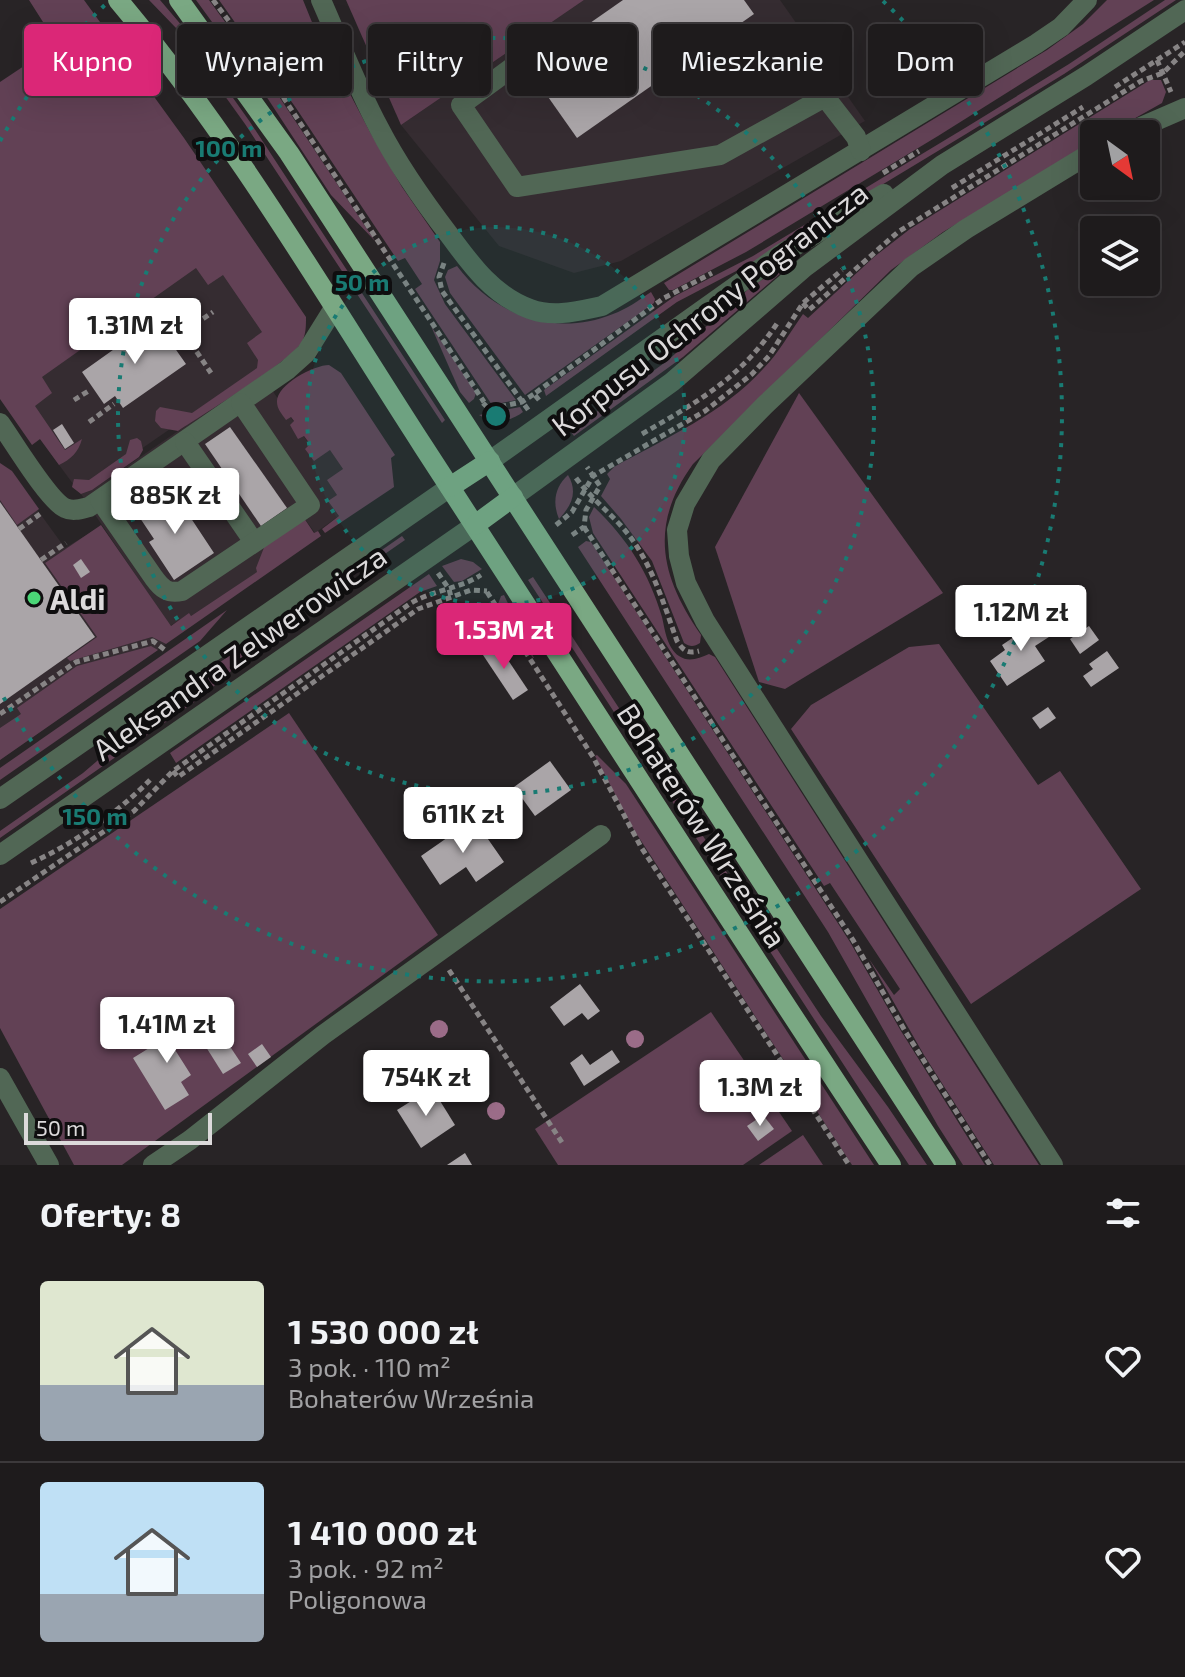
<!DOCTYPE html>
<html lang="pl">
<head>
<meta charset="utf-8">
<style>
	body { margin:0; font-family:"Exo 2",sans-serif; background:#2b2829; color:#f1f3f6; height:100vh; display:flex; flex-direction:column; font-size:30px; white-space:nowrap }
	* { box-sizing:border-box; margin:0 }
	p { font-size:26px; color:#a1a1a3 }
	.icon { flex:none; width:44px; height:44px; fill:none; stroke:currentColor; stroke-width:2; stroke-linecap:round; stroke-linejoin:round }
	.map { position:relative; height:1165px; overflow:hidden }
	.side { display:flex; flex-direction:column; background:#1e1b1c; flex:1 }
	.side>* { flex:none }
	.guide { position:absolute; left:24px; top:24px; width:1138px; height:72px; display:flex; gap:16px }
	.needle { width:52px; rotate:147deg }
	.tools { position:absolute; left:1080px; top:120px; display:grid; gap:16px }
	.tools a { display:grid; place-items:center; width:80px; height:80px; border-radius:8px; background:#1e1b1c; box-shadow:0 8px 32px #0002,0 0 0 2px #3c393b; font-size:40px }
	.scale { position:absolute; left:24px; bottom:20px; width:188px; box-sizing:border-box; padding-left:8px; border:4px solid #dcdadb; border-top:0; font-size:22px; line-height:28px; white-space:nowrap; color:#dcdadb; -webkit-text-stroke:6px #0f0e0f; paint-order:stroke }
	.price { position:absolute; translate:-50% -68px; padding:0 18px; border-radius:8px; background:#fff; color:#222; font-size:26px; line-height:52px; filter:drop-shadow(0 2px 4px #0008) }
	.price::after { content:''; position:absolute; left:50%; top:48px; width:24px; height:18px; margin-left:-12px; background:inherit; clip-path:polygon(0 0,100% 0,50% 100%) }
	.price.selected { background:#db2777; color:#fff }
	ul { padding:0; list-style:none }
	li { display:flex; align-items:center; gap:24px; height:200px; padding:0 40px }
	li+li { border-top:2px solid #3c393b }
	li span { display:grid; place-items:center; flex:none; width:224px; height:160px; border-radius:8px; color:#555 }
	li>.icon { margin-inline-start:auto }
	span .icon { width:96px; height:96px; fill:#fffc; stroke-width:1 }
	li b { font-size:34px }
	h2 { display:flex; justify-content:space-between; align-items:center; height:96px; padding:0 40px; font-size:34px }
	.pill { padding:0 28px; border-radius:8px; background:#1e1b1c; box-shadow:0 8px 32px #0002,0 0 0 2px #3c393b; font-size:28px; line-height:72px }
	.pill.selected { background:#db2777; color:#fff }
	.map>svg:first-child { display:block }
</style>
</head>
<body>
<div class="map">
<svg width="1185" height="1165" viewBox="0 0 1185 1165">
	<rect width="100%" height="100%" fill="#282426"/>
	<g fill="#352c31">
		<path d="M584 0H780L865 121 621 261 574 273 499 246 401 125Z"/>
		<path d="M214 254 280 353 79 492 9 397Z"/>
		<path d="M261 374 318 457 330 449 343 469 337 496 329 502 339 516 315 533 305 519 258 572 191 616 189 614 170 626 81 494 92 490Z"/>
		<path d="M0 469 12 475 65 548 98 528 45 563 97 637 68 657 70 660 152 637 166 644 0 760Z"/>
	</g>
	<g fill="#624155">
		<path d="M29 0H84L184 138 306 317C306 326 306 334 302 342 289 363 203 414 178 431L161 428 155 421 156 411 160 407 192 413 257 368 258 360 247 343 262 332 223 275 208 285 196 268 42 377 52 393 35 406 65 450 82 439C78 453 71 459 59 465L40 439 32 445 0 399V82L57 44Z"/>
		<path d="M149 0H160L183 27 250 122 445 420 442 423 245 124 176 28Z"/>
		<path d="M196 0H209L272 86 375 241 331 195 268 99Z"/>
		<path d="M219 0H303L318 37 325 34 350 94 370 132 402 187 440 242V261L434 280 445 304 516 400 492 405 415 289 422 284 405 258 398 261 296 108Z"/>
		<path d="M346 0H584L401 125Z"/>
		<path d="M1107 0H1154L938 136 746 252 673 290H669L664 283 1047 50 1083 24Z"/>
		<path d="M1165 0H1176L1064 74 966 134 761 258 677 302 546 396 544 390 675 296 753 256 965 128 1069 64Z"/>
		<path d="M1150 80H1161L1166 92 1162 103 1107 134H1094V142L943 232 891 270 693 464C649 525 660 576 701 635L700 643C694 647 690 647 684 643L652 561 621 519 601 496 610 479 607 474 614 467C666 438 723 413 763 369 779 353 790 332 803 314L808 318 874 257 910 229Z"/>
		<path d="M789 263V266L683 357 574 436 570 431 667 361 752 286Z"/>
		<path d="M457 266C494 315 554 338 613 314 627 309 639 300 651 292L655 299 654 303 525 395 450 293 445 277 448 270Z"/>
		<path d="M431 326 476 393 474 399 469 403 460 392Z"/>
		<path d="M329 365 341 373 395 455 391 458 394 487 325 533 322 529 339 516 328 501 337 495 327 480 343 469 330 450 314 461 305 449 310 444 304 436 298 439 290 425 294 421 291 417 286 420C282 414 277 409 277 402 276 385 314 365 329 365Z"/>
		<path d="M799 393 943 593 785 689 759 682 715 547Z"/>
		<path d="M520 407 523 412C510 422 493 424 479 415Z"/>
		<path d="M137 438 141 441 143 450 139 457 92 490 81 494 72 487 74 479 89 480 126 454 130 440Z"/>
		<path d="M0 463 12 471 39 509 17 525 0 500Z"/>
		<path d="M568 475C578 492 572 505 559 519 552 502 555 487 568 475Z"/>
		<path d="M594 507C627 538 649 573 662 617 665 630 667 648 679 656 689 663 699 658 709 654L715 657 1039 1165H994L924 1055 869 959 894 995 900 989 830 883 824 886 593 533 589 517Z"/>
		<path d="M304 518 314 533 318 531 321 536 166 644 152 637 70 661 67 658 97 637 45 563 101 525 171 626 189 613 191 616 257 572 256 568 265 545Z"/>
		<path d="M402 536 405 540 291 619 200 698 0 838V831L83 773 180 690Z"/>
		<path d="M586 541 591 542 850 942 901 1031 985 1165H963L938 1126 828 932 578 547Z"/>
		<path d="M461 559 473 562 482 569 462 581 454 582 442 566Z"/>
		<path d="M429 574 437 586 420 592 176 763 170 753Z"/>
		<path d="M533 577 821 1016 888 1107 927 1165H909L528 580Z"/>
		<path d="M504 595 534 658H533L498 604 501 596Z"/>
		<path d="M227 610 200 641 0 780V768Z"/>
		<path d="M939 644 1038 785 1060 771 1141 889 971 1004 791 729 811 705 909 647Z"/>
		<path d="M151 646 158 650 0 760V728L21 714 17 708 77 666Z"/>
		<path d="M289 713 438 935 122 1165H74L0 1028V909Z"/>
		<path d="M597 755 626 784 874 1165H852L634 830 595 756Z"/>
		<path d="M711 1012 792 1131 743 1165H558L535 1129Z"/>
		<path d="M803 1135 823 1165H759Z"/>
	</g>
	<g fill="#aaa5a8">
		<path d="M623 0H744L754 14 577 138 527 67Z"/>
		<path d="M155 320 186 364 123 408 115 396 104 404 82 372Z"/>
		<path d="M62 424 74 443 65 449 53 430Z"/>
		<path d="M230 427 287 508 261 526 205 444Z"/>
		<path d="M143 489 149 497 132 509 126 501Z"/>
		<path d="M173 491 214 553 174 580 149 542 154 539 138 515Z"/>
		<path d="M0 502 95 637 0 704Z"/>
		<path d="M81 559 90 572 81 578 73 565Z"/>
		<path d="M1041 619 1052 635 1035 646 1045 661 1007 686 990 661 1005 650 1002 645Z"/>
		<path d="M1089 626 1099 640 1080 654 1070 639Z"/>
		<path d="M496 642 528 690 513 700 481 652Z"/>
		<path d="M1107 651 1119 668 1091 687 1083 676 1093 669 1089 664Z"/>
		<path d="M1048 707 1056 718 1040 729 1032 718Z"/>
		<path d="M550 761 571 790 535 816 514 787Z"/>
		<path d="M474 819 504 862 476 882 466 867 440 885 421 856Z"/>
		<path d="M580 984 600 1011 588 1020 582 1013 564 1026 550 1007Z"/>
		<path d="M190 1016 198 1029 172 1045 191 1075 181 1082 189 1095 165 1110 133 1058 167 1037 164 1032Z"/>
		<path d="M223 1036 241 1063 223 1074 206 1047Z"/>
		<path d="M262 1044 271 1057 257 1067 248 1054Z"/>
		<path d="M612 1050 620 1062 584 1086 570 1063 582 1054 590 1065Z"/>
		<path d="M432 1088 455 1125 421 1148 397 1110Z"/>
		<path d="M763 1115 774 1129 758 1141 747 1126Z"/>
		<path d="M465 1153 472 1165H447Z"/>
	</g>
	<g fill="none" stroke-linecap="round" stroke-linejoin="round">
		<g stroke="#878485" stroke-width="5" stroke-dasharray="6 4" stroke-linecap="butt">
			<path d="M213 0 262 65 484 402"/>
			<path d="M1157 60 1171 92"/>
			<path d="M1115 87 1185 42"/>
			<path d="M883 173 919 151"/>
			<path d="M952 188 1083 107"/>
			<path d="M444 263 439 277 442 291 529 411"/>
			<path d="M163 302 211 373"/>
			<path d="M803 303 809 310 898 232 1141 81 1163 73 1185 51"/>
			<path d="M170 341 213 312"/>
			<path d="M74 400 90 390"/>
			<path d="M539 400 534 394 664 298 712 273"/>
			<path d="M483 403 489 409 522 402 534 394"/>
			<path d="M89 422 114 404"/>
			<path d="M642 434C699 401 741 378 778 322"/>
			<path d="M576 478C590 497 608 511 623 528 651 560 663 602 677 641 683 650 687 654 699 651"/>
			<path d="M556 525 572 512 593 476 705 411 752 374 769 356 803 303 842 270"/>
			<path d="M584 527 853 940 905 1031 990 1165"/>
			<path d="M19 529 40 514"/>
			<path d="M572 535 584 527 586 510 600 486 587 467"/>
			<path d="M41 560 66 543"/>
			<path d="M438 573 449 589 451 597"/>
			<path d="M487 592 593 757 641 847 849 1165"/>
			<path d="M0 714 76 662 153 641 165 650"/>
			<path d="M173 771 178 777 418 609 471 590 487 591"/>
			<path d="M31 863C75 843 116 814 150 780"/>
			<path d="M0 902 134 811 173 771 411 603C434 590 459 589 481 575"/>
			<path d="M449 970 563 1144"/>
		</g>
		<g stroke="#516755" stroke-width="20">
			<path d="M321 0C340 43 357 87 379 128 399 167 424 202 450 236 472 266 494 296 530 309 554 318 578 311 602 306L1036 44 1061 27 1087 0"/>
			<path d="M544 44 461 105 517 187 720 155 825 97 856 137 861 151"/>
			<path d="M1125 134 1185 108"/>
			<path d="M0 423C13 441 48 500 65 508 73 512 81 509 89 507L287 370 306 353 334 308"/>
			<path d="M185 442 254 542"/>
			<path d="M490 461 781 254 884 194"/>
			<path d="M513 497 672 382 805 267 942 165 1086 76 1185 10"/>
			<path d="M100 500 154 578C162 589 168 594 182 591L310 505 241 403"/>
			<path d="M0 799 450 487"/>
			<path d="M0 855 475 525"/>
			<path d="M0 1078 49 1165"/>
			<path d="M153 1165 190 1140 323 1035 601 835"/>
			<path d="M1053 1165 705 621 686 583 679 556 677 530 685 504 711 460 765 405 911 267 966 229 1094 151"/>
		</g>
		<g stroke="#7aa883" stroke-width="20">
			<path d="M118 0C234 138 326 296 423 446 579 686 733 927 891 1165"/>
			<path d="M179 0 289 153 946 1165"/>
			<path d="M450 487 490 461"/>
			<path d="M475 525 513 497"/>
		</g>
	</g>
	<g fill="#9b6c88">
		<circle cx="439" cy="1029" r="9"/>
		<circle cx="635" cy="1039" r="9"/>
		<circle cx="403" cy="1071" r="9"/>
		<circle cx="496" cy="1111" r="9"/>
	</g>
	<circle cx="496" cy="416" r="189" fill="#197b73" fill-opacity=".12"/>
	<g fill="none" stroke="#197b73" stroke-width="4" stroke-dasharray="4 8">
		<circle cx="496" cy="416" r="189"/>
		<circle cx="496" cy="416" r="378"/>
		<path d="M0 141A567 567 0 0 1 109 1M883 1A567 567 0 1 1 0 691"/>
	</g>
	<circle fill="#4bd677" stroke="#0f0e0f" stroke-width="3" cx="34" cy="598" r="8"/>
	<g text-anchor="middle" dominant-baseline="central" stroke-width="8" stroke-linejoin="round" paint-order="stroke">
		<g font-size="30" fill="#dcdadb" stroke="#0f0e0f">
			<text transform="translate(709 308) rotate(-38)">Korpusu Ochrony Pogranicza</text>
			<text transform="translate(239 652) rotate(-35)">Aleksandra Zelwerowicza</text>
			<text transform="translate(703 825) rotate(57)">Bohaterów Września</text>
		</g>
		<g font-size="30" font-weight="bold" fill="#dcdadb" stroke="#0f0e0f" text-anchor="start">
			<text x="50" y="598">Aldi</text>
		</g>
	</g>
	<circle cx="496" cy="416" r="12" fill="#197b73" stroke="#0f0e0f" stroke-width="4"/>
	<g font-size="24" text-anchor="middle" font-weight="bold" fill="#197b73" stroke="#0f0e0f" stroke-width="8" stroke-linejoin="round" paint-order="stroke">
		<text x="229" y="157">100 m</text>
		<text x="362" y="291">50 m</text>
		<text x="95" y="825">150 m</text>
	</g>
</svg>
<div class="tools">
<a><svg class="needle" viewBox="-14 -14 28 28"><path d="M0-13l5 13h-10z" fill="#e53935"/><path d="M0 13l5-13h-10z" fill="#a1a1a3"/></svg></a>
<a><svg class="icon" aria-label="layers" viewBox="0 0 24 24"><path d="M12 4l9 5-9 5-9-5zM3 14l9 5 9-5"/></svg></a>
</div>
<div class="scale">50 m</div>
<b class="price" style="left:135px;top:366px">1.31M zł</b>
<b class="price" style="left:175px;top:536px">885K zł</b>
<b class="price" style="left:1021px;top:653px">1.12M zł</b>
<b class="price selected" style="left:504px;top:671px">1.53M zł</b>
<b class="price" style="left:463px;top:855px">611K zł</b>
<b class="price" style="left:167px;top:1065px">1.41M zł</b>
<b class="price" style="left:426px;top:1118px">754K zł</b>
<b class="price" style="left:760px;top:1128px">1.3M zł</b>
<div class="guide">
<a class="pill selected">Kupno</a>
<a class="pill">Wynajem</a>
<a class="pill">Filtry</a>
<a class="pill">Nowe</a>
<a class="pill">Mieszkanie</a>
<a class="pill">Dom</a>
</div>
</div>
<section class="side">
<h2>Oferty: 8<svg class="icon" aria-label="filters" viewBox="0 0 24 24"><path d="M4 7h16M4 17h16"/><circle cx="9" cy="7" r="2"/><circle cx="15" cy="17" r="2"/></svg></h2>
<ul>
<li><span style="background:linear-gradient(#dfe7d0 65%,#9aa5b1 0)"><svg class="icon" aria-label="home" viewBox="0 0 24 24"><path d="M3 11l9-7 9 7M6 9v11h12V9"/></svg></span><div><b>1 530 000 zł</b><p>3 pok. · 110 m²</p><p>Bohaterów Września</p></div><svg class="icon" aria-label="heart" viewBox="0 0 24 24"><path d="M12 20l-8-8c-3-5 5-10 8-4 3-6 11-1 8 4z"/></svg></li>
<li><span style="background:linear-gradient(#bfe0f5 70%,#9aa5b1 0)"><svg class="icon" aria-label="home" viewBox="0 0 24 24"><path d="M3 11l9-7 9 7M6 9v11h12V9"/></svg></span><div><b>1 410 000 zł</b><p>3 pok. · 92 m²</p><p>Poligonowa</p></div><svg class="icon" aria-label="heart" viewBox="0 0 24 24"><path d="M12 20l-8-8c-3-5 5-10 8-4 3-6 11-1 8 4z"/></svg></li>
</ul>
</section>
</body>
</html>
